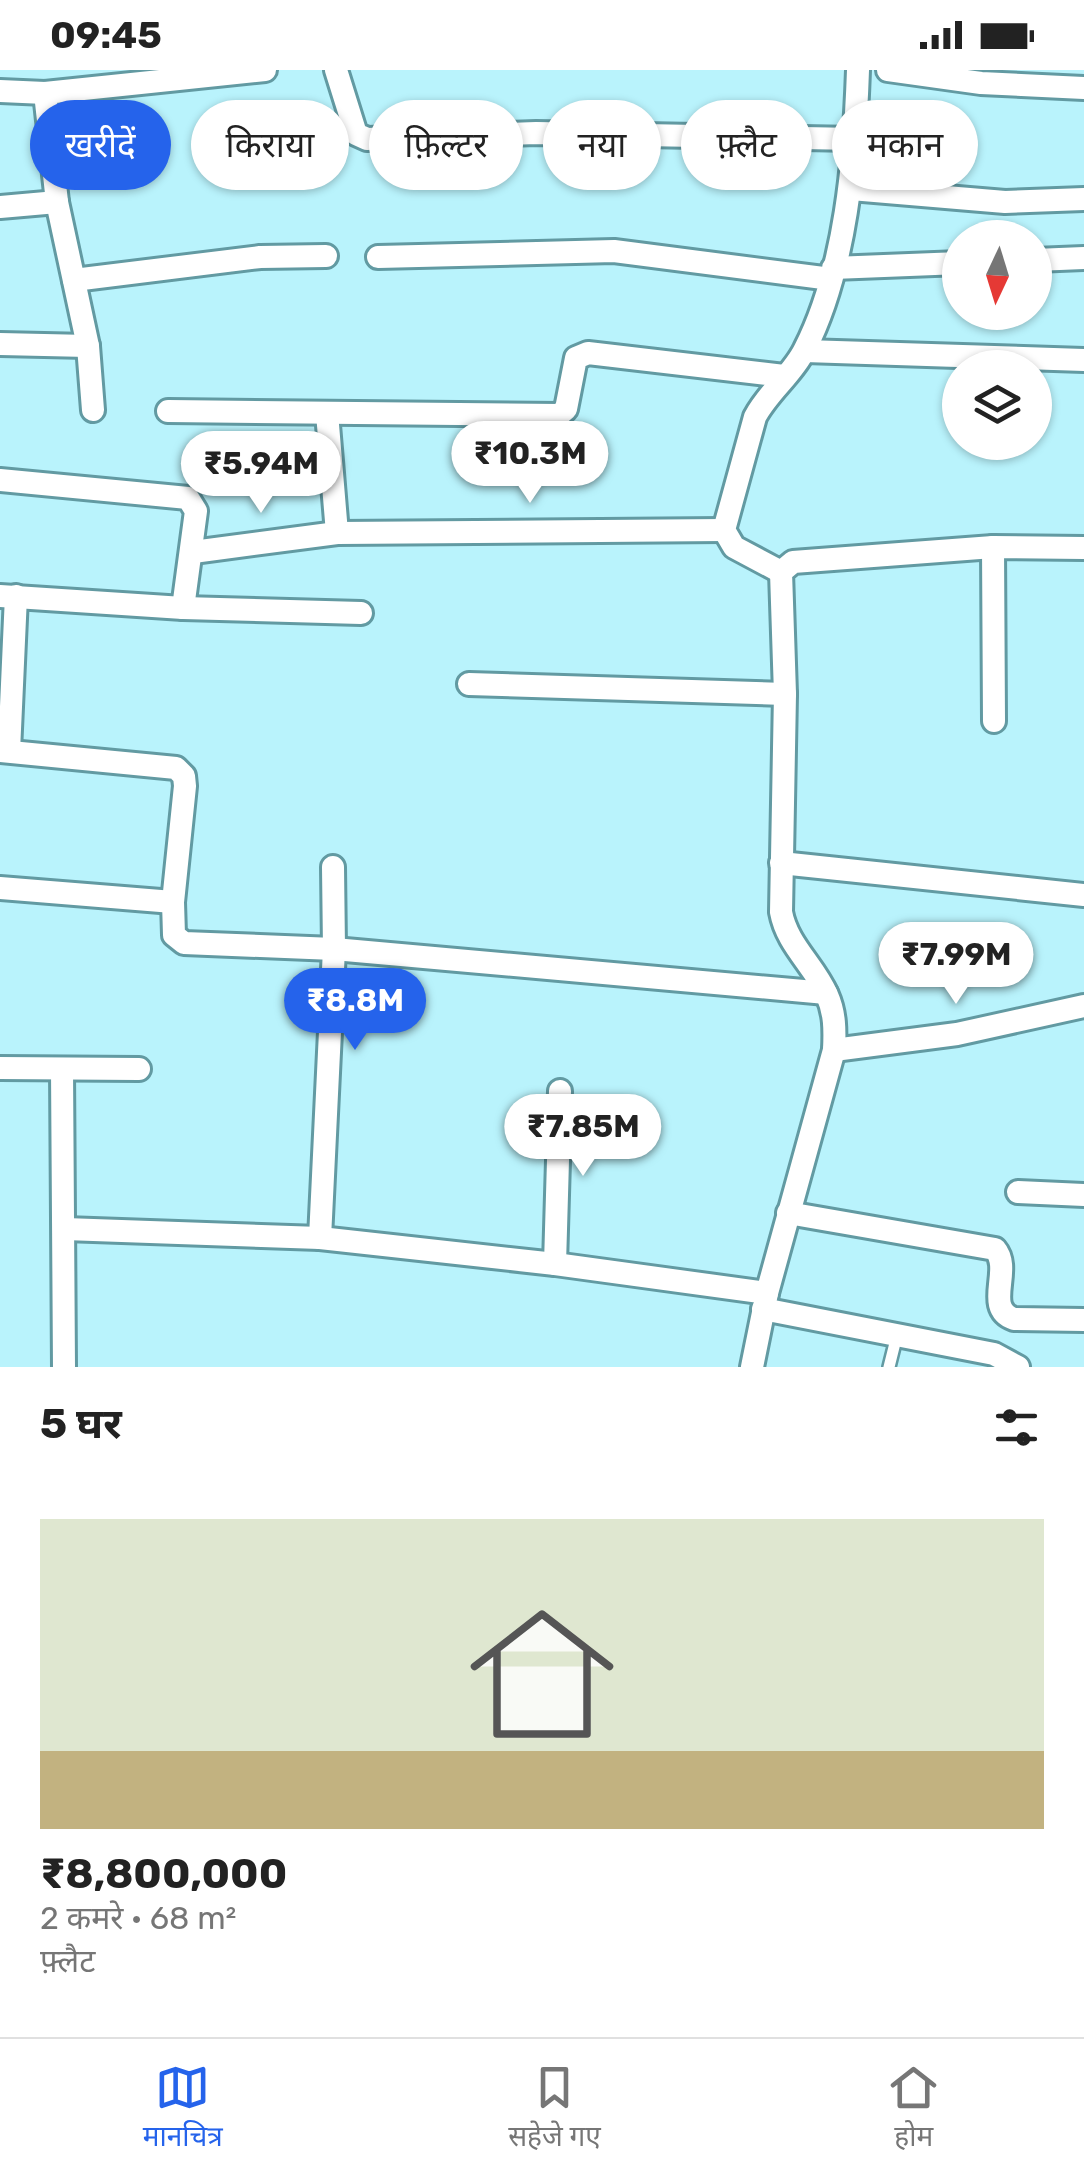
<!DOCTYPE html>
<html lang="hi">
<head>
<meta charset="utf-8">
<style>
	body { margin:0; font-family:Rubik,"Noto Sans Devanagari",sans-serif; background:#f6f6f6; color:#222; height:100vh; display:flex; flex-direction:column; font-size:38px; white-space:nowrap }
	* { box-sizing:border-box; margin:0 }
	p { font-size:32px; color:#767676 }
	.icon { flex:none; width:55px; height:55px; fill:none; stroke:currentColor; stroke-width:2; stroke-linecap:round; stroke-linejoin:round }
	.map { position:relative; height:1297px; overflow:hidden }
	.panel { display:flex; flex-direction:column; background:#fff; flex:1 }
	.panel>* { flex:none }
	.guide { position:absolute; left:30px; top:30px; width:1025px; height:90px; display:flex; gap:20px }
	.needle { width:65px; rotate:184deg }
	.controls { position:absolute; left:942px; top:150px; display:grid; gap:20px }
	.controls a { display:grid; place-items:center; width:110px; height:110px; border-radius:50%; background:#fff; box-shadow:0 2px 8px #0004; font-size:50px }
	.price { position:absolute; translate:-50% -85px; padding:0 22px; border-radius:35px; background:#fff; color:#222; font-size:32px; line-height:65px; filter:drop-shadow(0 2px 5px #0008) }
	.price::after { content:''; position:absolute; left:50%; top:60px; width:30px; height:22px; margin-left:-15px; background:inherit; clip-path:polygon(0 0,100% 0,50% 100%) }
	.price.current { background:#2563eb; color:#fff }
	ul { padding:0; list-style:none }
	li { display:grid; align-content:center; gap:20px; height:530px; padding:0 40px }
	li+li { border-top:2px solid #e0e0e0 }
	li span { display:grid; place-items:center; height:310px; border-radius:0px; color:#555 }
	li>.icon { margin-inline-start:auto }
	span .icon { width:180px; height:180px; fill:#fffc; stroke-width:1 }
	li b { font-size:42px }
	h2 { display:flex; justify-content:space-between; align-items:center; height:120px; padding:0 40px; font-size:42px }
	.tag { padding:0 35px; border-radius:45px; background:#fff; box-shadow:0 2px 8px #0004; font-size:35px; line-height:90px }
	.tag.current { background:#2563eb; color:#fff }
	.status { display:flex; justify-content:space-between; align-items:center; height:70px; padding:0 50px; background:#fff; direction:ltr }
	.status svg { height:28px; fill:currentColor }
	.dock { display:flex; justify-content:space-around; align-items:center; height:140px; border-top:2px solid #e0e0e0; background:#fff; font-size:28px; color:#767676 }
	.dock a { display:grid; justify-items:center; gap:5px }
	.dock .current { color:#2563eb }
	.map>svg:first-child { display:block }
</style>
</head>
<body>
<div class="status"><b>09:45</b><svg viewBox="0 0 49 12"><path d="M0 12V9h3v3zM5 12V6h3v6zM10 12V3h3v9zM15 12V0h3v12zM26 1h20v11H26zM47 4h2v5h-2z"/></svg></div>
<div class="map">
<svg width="1084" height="1297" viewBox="0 0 1084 1297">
	<rect width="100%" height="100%" fill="#b9f3fc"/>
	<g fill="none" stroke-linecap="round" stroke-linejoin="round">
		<defs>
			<path id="lane" d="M889 1297 897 1265"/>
			<g id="street">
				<path d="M336 0 356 64 367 69 536 63 856 69"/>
				<path d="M888 0 981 13 1084 18"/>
				<path d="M0 21 45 23 265 0"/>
				<path d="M45 23 57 132 88 276 93 340"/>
				<path d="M851 119 1005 132 1084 129"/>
				<path d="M0 137 57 132"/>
				<path d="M378 187 614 181 831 209"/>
				<path d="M1035 190 1084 188"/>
				<path d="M833 198 960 193"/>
				<path d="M74 210 260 187 326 186"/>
				<path d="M0 274 88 276"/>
				<path d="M805 281 1084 290"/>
				<path d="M168 341 559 345 566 339 576 288 588 283 784 306"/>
				<path d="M327 343 337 463"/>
				<path d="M0 410 188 428 196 441 183 538"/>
				<path d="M993 477 994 651"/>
				<path d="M193 482 337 463 724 460"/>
				<path d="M781 502 734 477 724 460 755 347C768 322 793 304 805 279 846 199 855 88 858 0"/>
				<path d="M0 526 183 538 361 543"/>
				<path d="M469 614 785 624"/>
				<path d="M0 681 176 698 184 706 185 716 173 832 174 865 184 873 334 879 826 923"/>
				<path d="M9 681 16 526"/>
				<path d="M781 793 1084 825"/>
				<path d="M0 818 173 832"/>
				<path d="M834 980 957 964 1084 936"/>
				<path d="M0 998 139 999"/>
				<path d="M62 999 64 1297"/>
				<path d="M1018 1122 1084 1125"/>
				<path d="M788 1143 995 1179C1013 1200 983 1238 1014 1249L1084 1250"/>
				<path d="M65 1159 320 1168 555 1194 767 1223"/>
				<path d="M320 1168 334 879 333 797"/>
				<path d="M555 1194 560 1021"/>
				<path d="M763 1239 994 1284 1018 1297"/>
				<path d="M752 1297 767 1223 834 980C835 960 835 943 827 925 814 895 787 875 781 842L785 624 781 502 793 492 993 477 1084 478"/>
			</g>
		</defs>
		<use href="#lane" stroke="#629aa2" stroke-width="16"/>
		<use href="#street" stroke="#629aa2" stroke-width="28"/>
		<use href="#lane" stroke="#fff" stroke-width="11"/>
		<use href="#street" stroke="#fff" stroke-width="22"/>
	</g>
</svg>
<div class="controls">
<a><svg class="needle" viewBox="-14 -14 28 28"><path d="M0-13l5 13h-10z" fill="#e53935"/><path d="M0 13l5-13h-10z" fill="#767676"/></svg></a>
<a><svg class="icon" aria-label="layers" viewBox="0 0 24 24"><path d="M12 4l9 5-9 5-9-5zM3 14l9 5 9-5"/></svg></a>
</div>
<b class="price" style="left:530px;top:436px">₹10.3M</b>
<b class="price" style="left:261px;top:446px">₹5.94M</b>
<b class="price" style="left:956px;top:937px">₹7.99M</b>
<b class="price current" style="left:355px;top:983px">₹8.8M</b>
<b class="price" style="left:583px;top:1109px">₹7.85M</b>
<div class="guide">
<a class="tag current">खरीदें</a>
<a class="tag">किराया</a>
<a class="tag">फ़िल्टर</a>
<a class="tag">नया</a>
<a class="tag">फ़्लैट</a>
<a class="tag">मकान</a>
</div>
</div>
<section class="panel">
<h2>5 घर<svg class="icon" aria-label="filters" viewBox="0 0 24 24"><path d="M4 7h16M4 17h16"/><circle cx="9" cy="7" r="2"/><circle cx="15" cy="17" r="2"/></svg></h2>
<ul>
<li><span style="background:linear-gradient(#dfe7d0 75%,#c2b280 0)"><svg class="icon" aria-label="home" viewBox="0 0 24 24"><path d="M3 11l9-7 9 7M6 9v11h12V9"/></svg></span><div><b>₹8,800,000</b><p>2 कमरे · 68 m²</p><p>फ़्लैट</p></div></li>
</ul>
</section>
<nav class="dock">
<a class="current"><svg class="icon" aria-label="map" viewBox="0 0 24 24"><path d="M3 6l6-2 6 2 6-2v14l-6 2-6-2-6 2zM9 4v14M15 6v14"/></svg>मानचित्र</a>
<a><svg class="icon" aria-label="saved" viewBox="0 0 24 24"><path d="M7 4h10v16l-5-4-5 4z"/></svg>सहेजे गए</a>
<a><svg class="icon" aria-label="home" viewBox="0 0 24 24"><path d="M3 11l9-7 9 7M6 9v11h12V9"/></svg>होम</a>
</nav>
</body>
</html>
